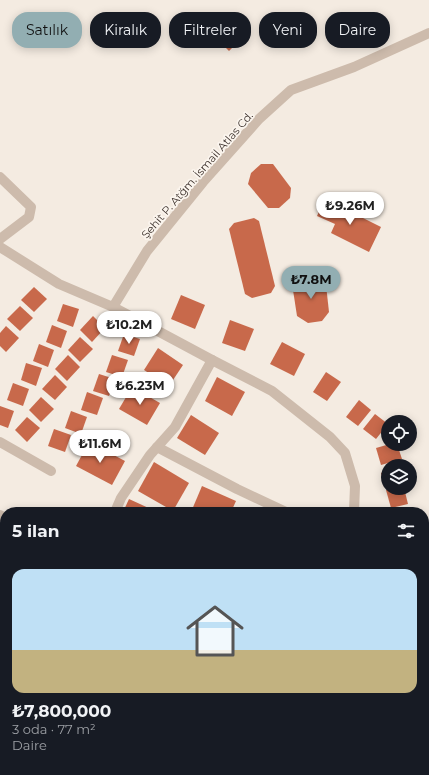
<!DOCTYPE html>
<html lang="tr">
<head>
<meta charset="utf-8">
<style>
	body { margin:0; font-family:Montserrat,sans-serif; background:#20242c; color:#f1f3f6; height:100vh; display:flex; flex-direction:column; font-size:15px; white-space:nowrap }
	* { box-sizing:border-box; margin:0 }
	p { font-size:13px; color:#9ea1a6 }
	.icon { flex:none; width:22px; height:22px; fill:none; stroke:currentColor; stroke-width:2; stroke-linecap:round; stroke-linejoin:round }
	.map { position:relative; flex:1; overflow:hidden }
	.sheet { position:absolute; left:0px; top:507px; width:429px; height:268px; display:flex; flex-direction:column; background:#171b24; border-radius:16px 16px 0 0; box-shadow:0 2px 10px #0003 }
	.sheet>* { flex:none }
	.hud { position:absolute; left:12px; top:12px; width:405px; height:36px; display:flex; gap:8px }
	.fabs { position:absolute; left:381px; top:415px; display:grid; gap:8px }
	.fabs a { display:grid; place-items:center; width:36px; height:36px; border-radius:50%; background:#171b24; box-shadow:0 2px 10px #0003; font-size:20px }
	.price { position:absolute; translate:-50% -34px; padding:0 9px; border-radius:14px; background:#fff; color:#222; font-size:13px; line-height:26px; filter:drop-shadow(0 1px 2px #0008) }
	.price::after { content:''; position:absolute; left:50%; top:24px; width:12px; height:9px; margin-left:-6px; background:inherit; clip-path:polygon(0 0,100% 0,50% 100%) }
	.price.selected { background:#92aeb2; color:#111 }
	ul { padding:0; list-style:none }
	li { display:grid; align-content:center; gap:8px; height:212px; padding:0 12px }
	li+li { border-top:1px solid #363941 }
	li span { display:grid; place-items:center; height:124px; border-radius:12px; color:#555 }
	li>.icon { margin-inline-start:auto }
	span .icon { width:72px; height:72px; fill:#fffc; stroke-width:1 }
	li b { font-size:17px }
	h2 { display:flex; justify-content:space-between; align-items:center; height:48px; padding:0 12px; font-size:17px }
	.tag { padding:0 14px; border-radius:16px; background:#171b24; box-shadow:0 2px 10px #0003; font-size:14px; line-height:36px }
	.tag.selected { background:#92aeb2; color:#111 }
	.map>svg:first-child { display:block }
</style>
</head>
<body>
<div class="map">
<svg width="429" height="775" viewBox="0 0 429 775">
	<rect width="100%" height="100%" fill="#f4ebe1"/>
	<g fill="#c8694b">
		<path d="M222 34 234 46 229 51 217 39Z"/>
		<path d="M261 164H273L291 188 290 198 279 208H268L248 184 251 173Z"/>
		<path d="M325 199 381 227 369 252 331 233 335 224 317 216Z"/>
		<path d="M254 218 259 221 275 286 271 293 252 298 245 294 229 229 234 223Z"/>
		<path d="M317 278 326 285 329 312 322 321 308 323 297 316 293 290 302 280Z"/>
		<path d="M34 287 47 299 34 312 21 300Z"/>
		<path d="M181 295 205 305 195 329 171 319Z"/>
		<path d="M63 304 79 309 73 327 57 321Z"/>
		<path d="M20 306 33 318 20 331 7 319Z"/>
		<path d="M93 316 105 328 92 342 80 330Z"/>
		<path d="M230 320 254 329 245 351 222 343Z"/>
		<path d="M52 325 67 331 61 348 46 342Z"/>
		<path d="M6 326 19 338 6 352 0 346V333Z"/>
		<path d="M124 334 140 339 134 356 118 351Z"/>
		<path d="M80 337 93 349 80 362 68 350Z"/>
		<path d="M282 342 305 354 294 376 270 364Z"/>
		<path d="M39 344 54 350 48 367 33 361Z"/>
		<path d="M158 348 183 365 169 386 144 370Z"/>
		<path d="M68 355 80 367 67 381 55 369Z"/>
		<path d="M112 355 128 360 122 377 106 372Z"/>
		<path d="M26 363 42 368 36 386 21 380Z"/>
		<path d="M326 372 341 382 327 401 313 392Z"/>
		<path d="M99 374 115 379 109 396 93 391Z"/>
		<path d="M55 375 67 387 55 400 42 389Z"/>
		<path d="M217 377 245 392 232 416 205 401Z"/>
		<path d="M13 383 29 389 23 406 7 400Z"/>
		<path d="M132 387 160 403 147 425 119 409Z"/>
		<path d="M87 392 103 398 97 415 81 410Z"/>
		<path d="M41 397 54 409 41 422 29 410Z"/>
		<path d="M359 400 371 410 358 426 346 417Z"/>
		<path d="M0 406 14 411 8 428 0 425Z"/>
		<path d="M71 411 87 417 81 434 65 428Z"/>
		<path d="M375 414 388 424 376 439 363 429Z"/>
		<path d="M191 415 219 433 205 455 177 438Z"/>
		<path d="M27 417 40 428 27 442 15 430Z"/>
		<path d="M54 429 71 435 65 452 48 446Z"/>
		<path d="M89 442 125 461 112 485 76 466Z"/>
		<path d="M390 444H397L402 459 381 465 376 448Z"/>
		<path d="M154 462 189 483 173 511 138 491Z"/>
		<path d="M403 463 404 466H393V465Z"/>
		<path d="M388 467V486L384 487 381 473 385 472 384 468Z"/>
		<path d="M202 486 236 501 231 512H191Z"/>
		<path d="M392 488H404L408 504 391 508 386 490Z"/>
		<path d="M129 499 153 510 152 512H123Z"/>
		<path d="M254 509 262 512H253Z"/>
		<path d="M5 597V611L0 607V604Z"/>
		<path d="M5 683V704L0 703V697Z"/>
		<path d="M3 741 5 742V770L0 768 2 756H0V751Z"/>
		<path d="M7 770H34L32 775H23Z"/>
		<path d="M54 770H74L73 773 75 774 77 770H95L93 775H52Z"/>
		<path d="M136 770H146L145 773Z"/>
		<path d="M193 770H203L201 775H191Z"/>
	</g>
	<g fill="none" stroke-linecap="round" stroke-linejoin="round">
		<g stroke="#cdbbac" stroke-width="10">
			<path d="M0 177 31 207 29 217 0 239"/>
			<path d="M0 247 59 284 113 307 212 360 272 391 330 437 345 453 355 486 354 512"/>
			<path d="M113 307 147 251 203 182 259 119 291 90 354 67 429 33"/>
			<path d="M0 442 51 471"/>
			<path d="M157 447 237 489 286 512"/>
			<path d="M115 512 121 498 150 455 175 427 212 360"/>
			<path d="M0 515 5 518"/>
			<path d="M0 644 5 645"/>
			<path d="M424 727 429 726"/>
			<path d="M424 748 429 760"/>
			<path d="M279 770 280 775"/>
			<path d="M159 775 161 770"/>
			<path d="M402 775 411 770"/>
		</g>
	</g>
	<g text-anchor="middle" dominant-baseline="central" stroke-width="3.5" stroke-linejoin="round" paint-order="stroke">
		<g font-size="11" fill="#3b302b" stroke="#fbf5ee">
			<text transform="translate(197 175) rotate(-49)">Şehit P. Atğm. İsmail Atlas Cd.</text>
		</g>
	</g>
</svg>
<div class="fabs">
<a><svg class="icon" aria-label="locate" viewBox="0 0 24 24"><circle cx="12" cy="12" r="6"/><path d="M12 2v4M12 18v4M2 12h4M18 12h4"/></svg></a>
<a><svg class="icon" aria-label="layers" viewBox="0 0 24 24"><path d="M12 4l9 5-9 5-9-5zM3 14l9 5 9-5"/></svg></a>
</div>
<b class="price" style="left:350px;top:226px">₺9.26M</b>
<b class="price selected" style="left:311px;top:300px">₺7.8M</b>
<b class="price" style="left:129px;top:345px">₺10.2M</b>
<b class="price" style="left:140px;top:406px">₺6.23M</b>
<b class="price" style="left:100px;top:464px">₺11.6M</b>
<div class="hud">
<a class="tag selected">Satılık</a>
<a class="tag">Kiralık</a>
<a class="tag">Filtreler</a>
<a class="tag">Yeni</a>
<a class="tag">Daire</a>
</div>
<section class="sheet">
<h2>5 ilan<svg class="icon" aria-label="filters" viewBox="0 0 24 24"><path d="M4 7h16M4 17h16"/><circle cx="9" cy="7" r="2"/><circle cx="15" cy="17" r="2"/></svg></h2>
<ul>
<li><span style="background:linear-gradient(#bfe0f5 65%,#c2b280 0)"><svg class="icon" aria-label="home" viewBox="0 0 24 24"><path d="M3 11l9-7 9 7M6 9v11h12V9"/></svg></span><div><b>₺7,800,000</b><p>3 oda · 77 m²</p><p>Daire</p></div></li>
</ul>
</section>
</div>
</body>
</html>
